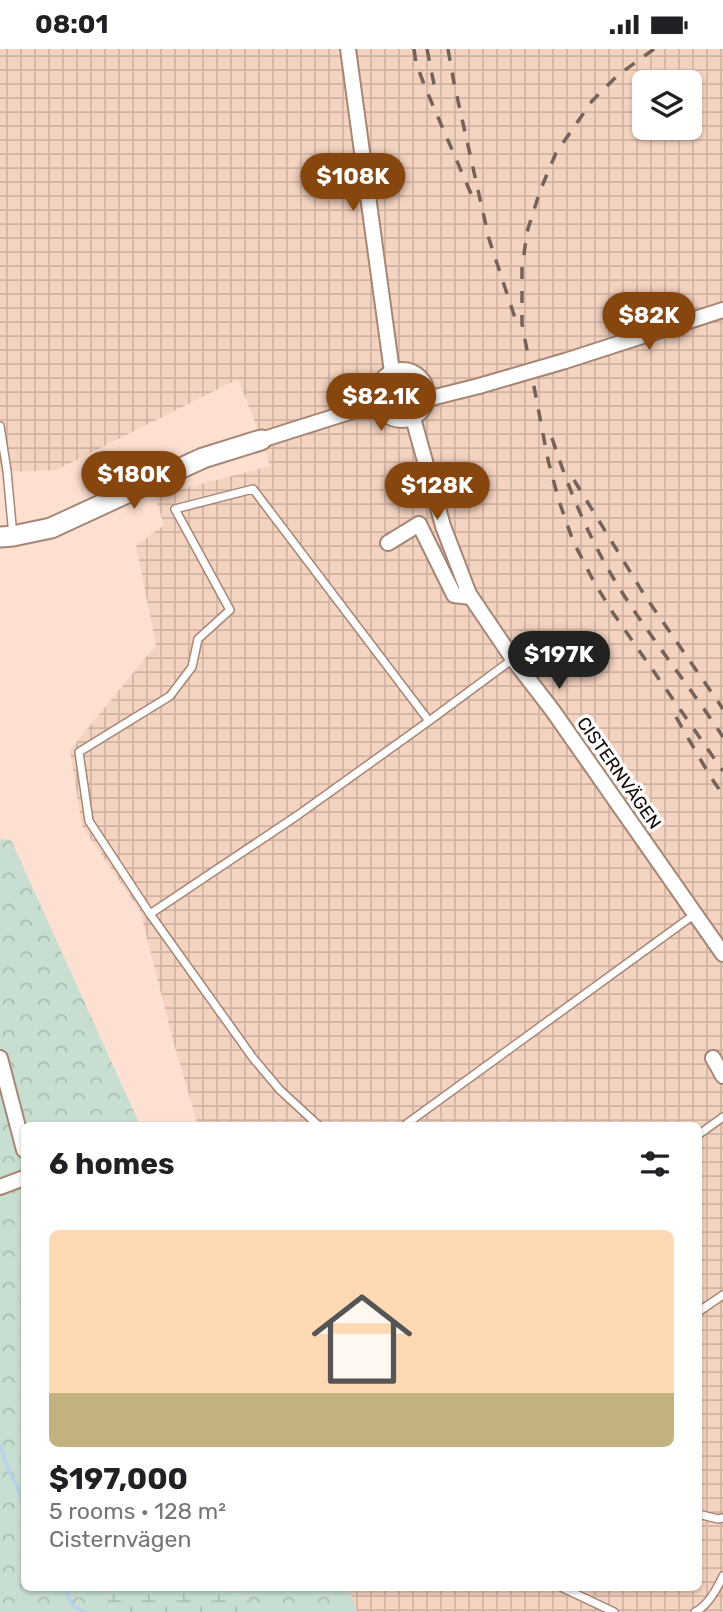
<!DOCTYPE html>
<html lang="en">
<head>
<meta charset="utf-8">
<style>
	body { margin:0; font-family:Rubik,sans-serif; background:#f2f2f2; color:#202124; height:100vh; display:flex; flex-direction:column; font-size:26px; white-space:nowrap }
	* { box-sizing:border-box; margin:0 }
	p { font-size:23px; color:#757577 }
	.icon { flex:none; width:38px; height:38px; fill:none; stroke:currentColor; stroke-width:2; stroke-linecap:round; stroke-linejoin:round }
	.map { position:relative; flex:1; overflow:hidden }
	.drawer { position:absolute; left:21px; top:1073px; width:681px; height:469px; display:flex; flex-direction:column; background:#fff; border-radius:10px; box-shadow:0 2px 5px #0004 }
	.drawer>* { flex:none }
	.controls { position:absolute; left:632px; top:21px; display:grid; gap:14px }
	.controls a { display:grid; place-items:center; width:70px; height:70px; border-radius:10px; background:#fff; box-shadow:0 2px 5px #0004; font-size:35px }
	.price { position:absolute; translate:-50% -60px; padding:0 16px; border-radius:24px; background:#86460d; color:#fff; font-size:23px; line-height:46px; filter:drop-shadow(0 2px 4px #0008) }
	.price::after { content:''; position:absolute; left:50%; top:42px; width:21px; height:16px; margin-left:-10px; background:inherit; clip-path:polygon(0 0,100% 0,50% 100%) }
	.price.current { background:#222; color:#fff }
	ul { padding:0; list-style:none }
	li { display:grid; align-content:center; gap:14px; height:371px; padding:0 28px }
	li+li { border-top:2px solid #e0e0e0 }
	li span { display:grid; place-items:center; height:217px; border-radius:10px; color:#555 }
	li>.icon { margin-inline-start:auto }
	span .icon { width:126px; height:126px; fill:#fffc; stroke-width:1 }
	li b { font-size:30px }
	h2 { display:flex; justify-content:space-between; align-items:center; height:84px; padding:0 28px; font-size:30px }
	.status { display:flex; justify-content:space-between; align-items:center; height:49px; padding:0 35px; background:#fff; direction:ltr }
	.status svg { height:19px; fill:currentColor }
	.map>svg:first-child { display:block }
</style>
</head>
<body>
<div class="status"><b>08:01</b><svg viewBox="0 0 49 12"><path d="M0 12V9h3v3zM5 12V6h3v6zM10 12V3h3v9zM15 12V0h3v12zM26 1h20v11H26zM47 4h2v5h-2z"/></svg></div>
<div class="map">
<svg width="723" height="1563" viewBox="0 0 723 1563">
	<defs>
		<pattern id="industrial-grid" width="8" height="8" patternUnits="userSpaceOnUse" patternTransform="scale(1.75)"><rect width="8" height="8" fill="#f5d3c1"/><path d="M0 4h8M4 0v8" fill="none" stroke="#d1b4a4"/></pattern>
		<pattern id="forest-crowns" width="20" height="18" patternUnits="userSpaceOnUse" patternTransform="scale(1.75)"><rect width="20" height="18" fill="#c7ded0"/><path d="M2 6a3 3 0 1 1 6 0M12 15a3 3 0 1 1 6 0" fill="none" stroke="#aabdb1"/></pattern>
		<pattern id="wetland-marsh" width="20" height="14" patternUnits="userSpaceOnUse" patternTransform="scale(1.75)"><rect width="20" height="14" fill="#c7ded0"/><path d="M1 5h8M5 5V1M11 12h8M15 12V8" fill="none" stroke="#aabdb1"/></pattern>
	</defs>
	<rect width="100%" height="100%" fill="#fde0d1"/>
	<path fill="url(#industrial-grid)" fill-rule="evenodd" d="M0 0H723V1563H357L348 1538H698V1076H198L174 995 140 862 82 777 70 701 156 596 136 497 164 476 155 447 270 417 259 383 238 330 56 421 0 423ZM644 33H690V79H644Z"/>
	<g fill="url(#forest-crowns)">
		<path d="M0 790 11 791 140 1076H24V1538H111L109 1563H0Z"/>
		<path d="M226 1538H348L357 1563H270Z"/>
	</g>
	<path fill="url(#wetland-marsh)" d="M111 1538H226L270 1563H109Z"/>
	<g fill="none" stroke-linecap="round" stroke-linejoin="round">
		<g stroke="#b9d1ea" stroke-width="3.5">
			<path d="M0 1397 5 1412 24 1454"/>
			<path d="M64 1538 73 1557 84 1563"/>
		</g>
		<defs>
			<g id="lane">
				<path d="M0 377 7 422 13 487"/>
				<path d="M150 865 298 766 429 672"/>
				<path d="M318 1076 280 1041 253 1009 150 865 89 772 79 703 170 647 192 618 198 590 230 561 175 460 253 440 429 672 513 610"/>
				<path d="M405 1076 695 865"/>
				<path d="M698 1086 723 1068"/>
				<path d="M698 1263 723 1246"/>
				<path d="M698 1465 718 1470 723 1469"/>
				<path d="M561 1538 614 1563"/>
				<path d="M695 1563C708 1557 717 1540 723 1527"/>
			</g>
			<g id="street">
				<path d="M348 0 392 323"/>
				<path d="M565 312 723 261"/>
				<circle cx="402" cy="346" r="25"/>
				<path d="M427 350 479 337"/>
				<path d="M413 369 443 477 469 545 513 610 553 662 723 905"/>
				<path d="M261 391 378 354"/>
				<path d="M388 494 419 475 454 546 471 548"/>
				<path d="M0 1009 24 1101"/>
				<path d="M713 1009 723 1027"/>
				<path d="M0 1138 24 1129"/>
			</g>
			<path id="secondary" d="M0 488 13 487 51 479 203 409 261 391"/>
		</defs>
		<use href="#lane" stroke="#a68675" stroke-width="10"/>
		<use href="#street" stroke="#a68675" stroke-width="18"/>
		<use href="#secondary" stroke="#a68675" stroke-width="23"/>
		<use href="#lane" stroke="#fff" stroke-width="7"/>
		<use href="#street" stroke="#fff" stroke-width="14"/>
		<use href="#secondary" stroke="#fff" stroke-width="19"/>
		<g stroke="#756259" stroke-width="3.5" stroke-dasharray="12 12" stroke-linecap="butt">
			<path d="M414 0 416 14 425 38 472 147"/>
			<path d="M427 0 436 45"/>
			<path d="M448 0 454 34 489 190 517 275"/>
			<path d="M654 0 618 26 592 52 556 104 540 142 527 183 522 220V275L548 411 559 452 573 492 594 533 613 564 723 722"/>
			<path d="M552 389C570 445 594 501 627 551 657 597 692 641 723 688"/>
			<path d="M574 431 645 547 723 660"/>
			<path d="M676 668 710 727 723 746"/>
		</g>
		<defs>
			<path id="street-bridge" d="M479 337 565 312"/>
		</defs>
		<use href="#street-bridge" stroke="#a68675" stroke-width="18" stroke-linecap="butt"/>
		<use href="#street-bridge" stroke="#fff" stroke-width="14"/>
	</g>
	<g text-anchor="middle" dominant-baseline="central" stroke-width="7" stroke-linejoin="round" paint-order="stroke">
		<g font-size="18" fill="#130804" stroke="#fff">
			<text transform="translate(619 724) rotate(55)">CISTERNVÄGEN</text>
		</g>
	</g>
</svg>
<div class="controls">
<a><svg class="icon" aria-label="layers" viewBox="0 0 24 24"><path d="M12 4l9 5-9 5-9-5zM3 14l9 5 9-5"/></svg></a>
</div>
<b class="price" style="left:353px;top:164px">$108K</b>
<b class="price" style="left:649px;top:303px">$82K</b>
<b class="price" style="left:381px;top:384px">$82.1K</b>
<b class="price" style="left:134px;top:462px">$180K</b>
<b class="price" style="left:437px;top:473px">$128K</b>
<b class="price current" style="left:559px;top:642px">$197K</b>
<section class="drawer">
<h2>6 homes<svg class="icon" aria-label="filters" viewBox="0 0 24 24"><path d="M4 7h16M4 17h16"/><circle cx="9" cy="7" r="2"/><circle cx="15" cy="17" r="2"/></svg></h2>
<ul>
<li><span style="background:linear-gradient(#ffd9b3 75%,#c2b280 0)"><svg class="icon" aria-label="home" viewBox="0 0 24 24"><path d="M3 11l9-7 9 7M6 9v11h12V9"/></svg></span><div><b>$197,000</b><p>5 rooms · 128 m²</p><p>Cisternvägen</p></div></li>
</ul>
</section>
</div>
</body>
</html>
